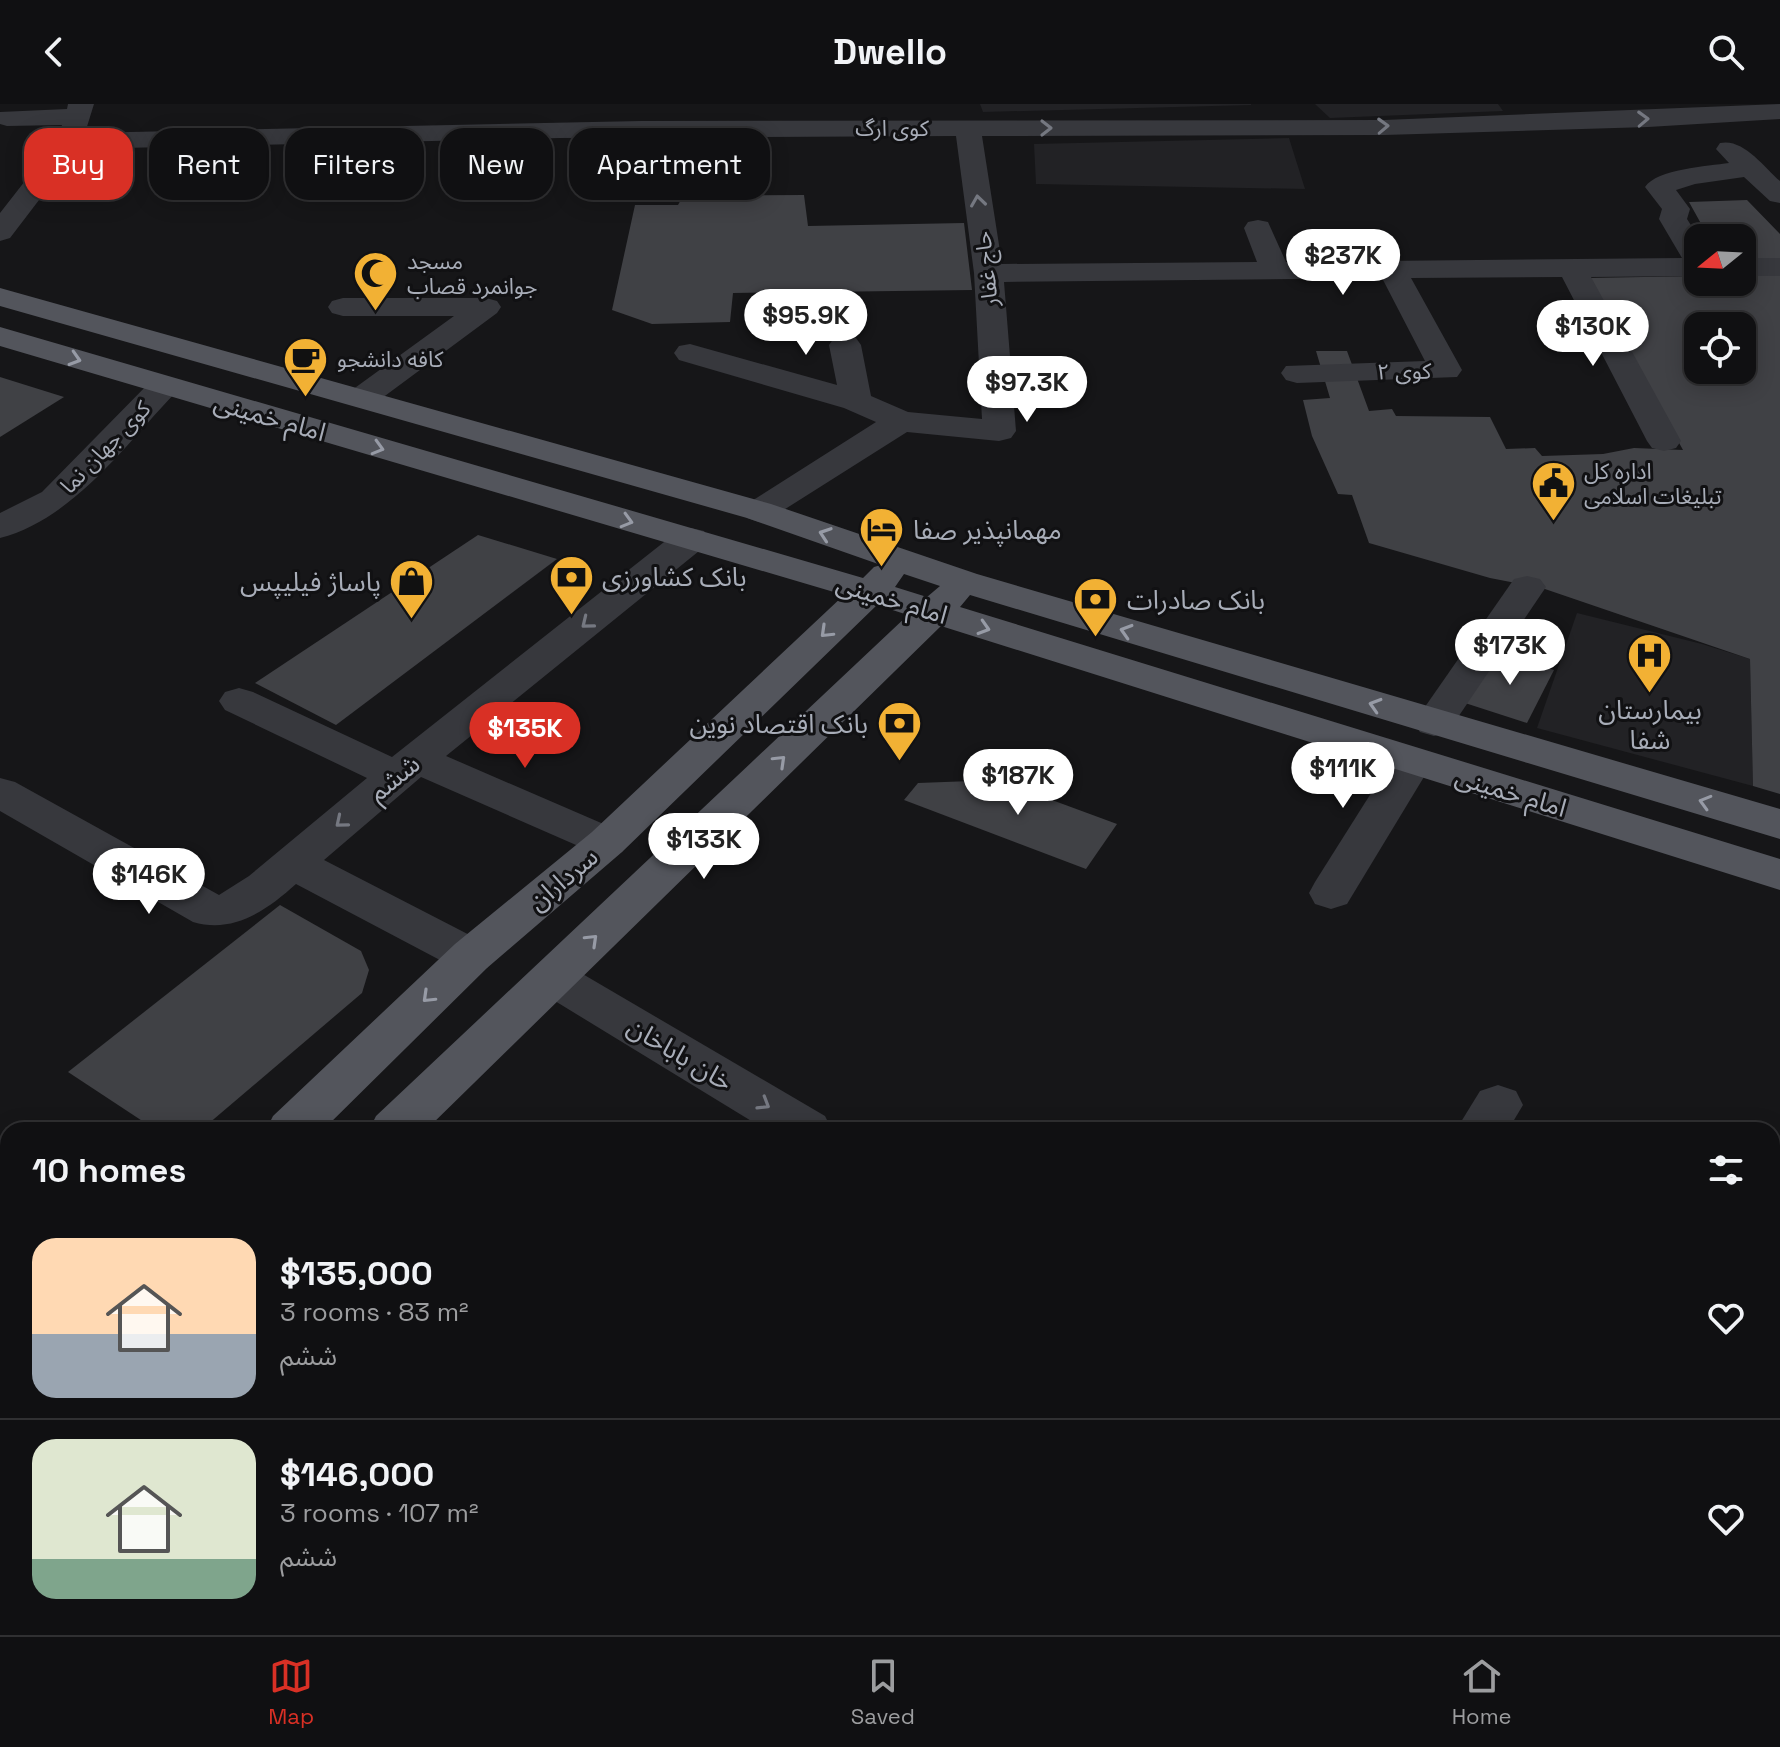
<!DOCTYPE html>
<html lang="en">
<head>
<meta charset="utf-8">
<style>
	body { margin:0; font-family:"Space Grotesk","Noto Sans Arabic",sans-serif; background:#1e1e20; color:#f1f3f6; height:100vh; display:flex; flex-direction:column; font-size:30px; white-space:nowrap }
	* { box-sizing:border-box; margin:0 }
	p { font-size:26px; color:#9c9d9f }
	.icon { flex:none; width:44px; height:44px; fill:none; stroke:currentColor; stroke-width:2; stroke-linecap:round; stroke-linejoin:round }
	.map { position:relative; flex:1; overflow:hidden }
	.side { position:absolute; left:0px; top:1018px; width:1780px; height:514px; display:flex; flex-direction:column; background:#101012; border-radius:24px 24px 0 0; box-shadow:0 4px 20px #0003,0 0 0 2px #303032 }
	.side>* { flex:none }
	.top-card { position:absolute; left:24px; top:24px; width:800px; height:72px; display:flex; gap:16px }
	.needle { width:52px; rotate:252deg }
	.buttons { position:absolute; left:1684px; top:120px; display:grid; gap:16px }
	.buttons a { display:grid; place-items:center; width:72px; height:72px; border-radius:16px; background:#101012; box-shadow:0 4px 20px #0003,0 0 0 2px #303032; font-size:40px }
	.price { position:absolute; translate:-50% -68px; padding:0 18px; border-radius:28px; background:#fff; color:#222; font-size:26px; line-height:52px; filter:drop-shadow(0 2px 4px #0008) }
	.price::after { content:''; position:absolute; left:50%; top:48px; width:24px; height:18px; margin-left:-12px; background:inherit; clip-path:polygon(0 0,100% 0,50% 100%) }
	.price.current { background:#d93025; color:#fff }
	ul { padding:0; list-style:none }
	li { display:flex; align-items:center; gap:24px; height:200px; padding:0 32px }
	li+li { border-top:2px solid #303032 }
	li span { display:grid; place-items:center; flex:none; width:224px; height:160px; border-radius:24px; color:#555 }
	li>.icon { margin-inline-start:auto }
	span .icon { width:96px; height:96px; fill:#fffc; stroke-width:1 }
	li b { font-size:34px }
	h2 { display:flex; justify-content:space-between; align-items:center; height:96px; padding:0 32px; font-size:34px }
	.pill { padding:0 28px; border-radius:24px; background:#101012; box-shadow:0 4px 20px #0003,0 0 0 2px #303032; font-size:28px; line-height:72px }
	.pill.current { background:#d93025; color:#fff }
	header { display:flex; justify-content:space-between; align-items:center; height:104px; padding:0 32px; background:#101012; font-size:36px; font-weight:600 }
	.menu { display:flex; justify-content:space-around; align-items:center; height:112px; border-top:2px solid #303032; background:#101012; font-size:22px; color:#9c9d9f }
	.menu a { display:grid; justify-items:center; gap:4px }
	.menu .current { color:#d93025 }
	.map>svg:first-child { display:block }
</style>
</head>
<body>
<header><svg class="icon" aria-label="back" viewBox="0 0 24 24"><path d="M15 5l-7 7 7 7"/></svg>Dwello<svg class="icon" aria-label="search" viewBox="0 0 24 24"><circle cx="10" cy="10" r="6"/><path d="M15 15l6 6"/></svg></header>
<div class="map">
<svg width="1780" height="1531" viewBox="0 0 1780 1531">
	<rect width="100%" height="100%" fill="#161618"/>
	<g fill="#222225">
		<path d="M980 0H1251V1L983 8Z"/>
		<path d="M1315 0H1498L1503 7 1330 14Z"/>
		<path d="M1289 34 1305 85 1036 80 1034 40Z"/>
		<path d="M1577 509 1702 540 1750 555 1753 682 1537 624Z"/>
	</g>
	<g fill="#404145" fill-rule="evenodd">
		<path d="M804 91 808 122 964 119 972 186 733 189 730 218 652 220 612 206 635 101H678L683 92Z"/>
		<path d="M1747 96 1780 130V154H1742V134H1709L1689 98Z"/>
		<path d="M1780 170V690L1753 682 1750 555 1542 484 1490 474 1369 439 1352 391 1338 390 1312 332 1303 296 1330 294 1316 247H1347L1369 307 1392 305 1396 312 1490 313 1506 345 1535 344 1542 352 1603 350 1634 344 1683 346 1588 174 1698 172V178H1742V171ZM1698 222H1742V266H1698Z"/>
		<path d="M0 273 64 293 0 333Z"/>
		<path d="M478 431 557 455 336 621 255 579Z"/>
		<path d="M1494 547 1554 566 1527 619 1465 599Z"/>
		<path d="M998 676 1117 720 1086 765 904 696 918 679Z"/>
		<path d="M280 801 361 847 369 866 362 889 201 1026H156L68 968Z"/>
		<path d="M1338 1524H1515L1520 1531H1333Z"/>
	</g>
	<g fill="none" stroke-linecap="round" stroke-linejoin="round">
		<g fill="#37383d" fill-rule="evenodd">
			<path d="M68 0H94L85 29 641 17 1384 16 1780 0V15L1648 23 1384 31 982 32 1002 160 1257 158 1244 124 1248 118 1258 116 1268 118 1286 158 1682 154 1659 115 1662 105 1645 83C1657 65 1708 62 1729 59L1716 45 1720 39C1743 34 1763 62 1780 77V99L1770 97 1744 73 1695 80 1676 86 1690 105 1687 115 1699 134 1698 172 1591 173 1681 337 1676 344 1664 347 1652 344 1647 337 1562 173 1411 174 1462 266 1457 273 1297 279 1286 276 1281 269 1286 262 1425 257 1382 174 1004 178 1016 327 1011 334 999 337 907 328 771 414 759 418 747 414 741 407 747 400 876 318 844 304 679 256 674 249 679 242 690 240 837 281 829 241 834 234 845 232 856 234 861 241 871 292 908 308 982 315 974 169 956 32 560 34 78 45 10 134 0 137V109L57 36 62 21 7 22 0 20V8L67 5Z"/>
			<rect x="1742" y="154" width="38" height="18"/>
			<path d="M343 194H486L497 197 501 203 497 209 374 300 363 303 352 300 347 293 352 286 454 212H343L332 209 328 203 332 197Z"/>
			<path d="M164 272 175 275 180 282 175 289C126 340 72 416 0 434V409L42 388 153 275Z"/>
			<path d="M691 424 704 427 709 435 704 443 446 652 622 728 629 738 622 748 607 753 592 748 421 673 324 756 487 840 494 852 487 864 471 869 455 864 296 780C267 806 234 830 193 818L0 707V674L15 678 219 791 249 772 367 674 225 606 219 597 225 588 239 584 253 588 392 653 678 427Z"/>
			<path d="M1527 472 1540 475 1546 483 1448 628 1434 632 1420 628 1414 619 1420 610 1514 475Z"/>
			<path d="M1412 644 1427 648 1433 658 1347 800 1331 805 1315 800 1309 789 1315 778 1397 648Z"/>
			<path d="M553 857 569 862 825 1012 832 1026H766L537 886 530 874 537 862Z"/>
			<path d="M1498 981 1516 987 1523 1001 1508 1026H1456L1480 987Z"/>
			<path d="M1606 1524H1676L1679 1531H1609Z"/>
		</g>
		<g fill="#53555c" fill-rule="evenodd">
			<path d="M0 184 771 400 977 470 1780 705V735L970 491 960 503 1780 755V786L941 522 426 1026H369L376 1012 908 511 877 501 622 748 487 864 323 1026H266L273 1012 455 840 592 728 844 491 0 242V223L863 474 874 463 881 461 747 414 0 202ZM904 470 940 482 927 493 895 483Z"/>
			<path d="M8 1273V1329L0 1332V1276Z"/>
			<path d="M8 1368V1429L0 1432V1371Z"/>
		</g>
	</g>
	<defs><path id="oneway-chevron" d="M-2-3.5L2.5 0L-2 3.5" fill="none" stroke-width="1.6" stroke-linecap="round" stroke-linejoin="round" transform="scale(2)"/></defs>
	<g stroke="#757881">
		<use href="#oneway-chevron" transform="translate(1643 15) rotate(-2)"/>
		<use href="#oneway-chevron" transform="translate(1383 22) rotate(-2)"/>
		<use href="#oneway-chevron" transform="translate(1046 24)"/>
		<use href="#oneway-chevron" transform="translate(978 97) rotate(-98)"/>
		<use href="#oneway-chevron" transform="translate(587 519) rotate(141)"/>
		<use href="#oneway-chevron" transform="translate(341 718) rotate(140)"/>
		<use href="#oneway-chevron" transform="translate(764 1000) rotate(31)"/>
	</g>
	<g stroke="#979ba6">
		<use href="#oneway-chevron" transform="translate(75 255) rotate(17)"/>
		<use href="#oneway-chevron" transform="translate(378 344) rotate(16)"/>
		<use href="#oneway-chevron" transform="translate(627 417) rotate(16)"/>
		<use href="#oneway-chevron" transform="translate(825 430) rotate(-161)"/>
		<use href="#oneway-chevron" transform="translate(984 524) rotate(17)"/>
		<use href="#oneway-chevron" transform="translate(1126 527) rotate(-163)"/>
		<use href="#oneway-chevron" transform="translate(826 528) rotate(136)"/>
		<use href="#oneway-chevron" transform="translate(1375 601) rotate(-163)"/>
		<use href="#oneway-chevron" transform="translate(780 657) rotate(-44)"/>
		<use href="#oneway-chevron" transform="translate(1705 698) rotate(-164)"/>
		<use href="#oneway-chevron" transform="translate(592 836) rotate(-44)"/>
		<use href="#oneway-chevron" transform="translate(428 893) rotate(136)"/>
	</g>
	<defs>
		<symbol id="mosque-pin" viewBox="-11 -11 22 30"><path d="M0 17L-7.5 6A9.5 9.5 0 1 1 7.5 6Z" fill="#f2b134" stroke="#111113"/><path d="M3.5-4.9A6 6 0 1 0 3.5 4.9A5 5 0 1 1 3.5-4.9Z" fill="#111"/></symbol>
		<symbol id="cafe-pin" viewBox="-11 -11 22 30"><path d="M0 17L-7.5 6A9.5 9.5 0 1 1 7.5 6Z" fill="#f2b134" stroke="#111113"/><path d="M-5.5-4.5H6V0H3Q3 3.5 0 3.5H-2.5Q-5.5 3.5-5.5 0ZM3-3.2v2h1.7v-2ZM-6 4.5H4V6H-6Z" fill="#111"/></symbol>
		<symbol id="civic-pin" viewBox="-11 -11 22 30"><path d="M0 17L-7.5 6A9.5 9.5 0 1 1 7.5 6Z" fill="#f2b134" stroke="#111113"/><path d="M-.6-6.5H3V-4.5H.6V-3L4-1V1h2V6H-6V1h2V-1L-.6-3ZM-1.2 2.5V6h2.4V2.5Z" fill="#111"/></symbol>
		<symbol id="hotel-pin" viewBox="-11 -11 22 30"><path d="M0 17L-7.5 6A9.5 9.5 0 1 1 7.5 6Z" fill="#f2b134" stroke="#111113"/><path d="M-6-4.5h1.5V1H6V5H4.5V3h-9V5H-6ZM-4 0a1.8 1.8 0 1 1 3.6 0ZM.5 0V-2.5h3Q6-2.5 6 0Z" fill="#111"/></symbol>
		<symbol id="bank-pin" viewBox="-11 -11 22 30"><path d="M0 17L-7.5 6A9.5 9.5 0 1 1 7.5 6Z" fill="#f2b134" stroke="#111113"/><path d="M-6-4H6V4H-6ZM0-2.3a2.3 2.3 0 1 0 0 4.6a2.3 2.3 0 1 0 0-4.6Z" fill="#111"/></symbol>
		<symbol id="shop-pin" viewBox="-11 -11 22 30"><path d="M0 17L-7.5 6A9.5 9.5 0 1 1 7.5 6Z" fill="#f2b134" stroke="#111113"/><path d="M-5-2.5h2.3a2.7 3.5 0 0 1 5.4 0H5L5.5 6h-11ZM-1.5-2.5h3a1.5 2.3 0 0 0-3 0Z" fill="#111"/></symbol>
		<symbol id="hospital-pin" viewBox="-11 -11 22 30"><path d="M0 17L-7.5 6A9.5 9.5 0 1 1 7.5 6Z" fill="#f2b134" stroke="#111113"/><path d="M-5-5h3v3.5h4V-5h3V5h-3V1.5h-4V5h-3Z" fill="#111"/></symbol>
	</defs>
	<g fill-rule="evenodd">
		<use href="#mosque-pin" x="350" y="144" width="51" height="69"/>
		<use href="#cafe-pin" x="280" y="230" width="51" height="69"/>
		<use href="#civic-pin" x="1528" y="354" width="51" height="69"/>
		<use href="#hotel-pin" x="856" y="400" width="51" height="69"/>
		<use href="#bank-pin" x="546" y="448" width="51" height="69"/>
		<use href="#shop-pin" x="386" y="452" width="51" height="69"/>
		<use href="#bank-pin" x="1070" y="470" width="51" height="69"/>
		<use href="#hospital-pin" x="1624" y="526" width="51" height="69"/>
		<use href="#bank-pin" x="874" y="594" width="51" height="69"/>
	</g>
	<g text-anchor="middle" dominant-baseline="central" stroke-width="6" stroke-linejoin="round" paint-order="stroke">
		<g font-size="22" fill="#a8adb8" stroke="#111113">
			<text x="892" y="24">کوی ارگ</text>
			<text transform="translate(986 165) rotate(-96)">حاج غفار</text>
			<text transform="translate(1404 267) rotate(-1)">کوی ۲</text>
			<text transform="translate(105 343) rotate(-46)">کوی جهان نما</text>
		</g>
		<g font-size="22" fill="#a8adb8" stroke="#111113" text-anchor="start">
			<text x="407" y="157">مسجد<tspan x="407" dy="25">جوانمرد قصاب</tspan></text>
			<text x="337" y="255">کافه دانشجو</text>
			<text x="1584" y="367">اداره کل<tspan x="1584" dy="25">تبلیغات اسلامی</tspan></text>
		</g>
		<g font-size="26" fill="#a8adb8" stroke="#111113">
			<text transform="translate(270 313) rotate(16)">امام خمینی</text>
			<text transform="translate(892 495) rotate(17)">امام خمینی</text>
			<text transform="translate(394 674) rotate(-39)">ششم</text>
			<text transform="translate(1511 688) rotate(17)">امام خمینی</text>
			<text transform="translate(563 775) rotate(-40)">سرداران</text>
			<text transform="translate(680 950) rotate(31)">خان باباخان</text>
		</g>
		<g font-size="26" fill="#a8adb8" stroke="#111113" text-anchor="start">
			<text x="913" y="426">مهمانپذیر صفا</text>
			<text x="602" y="473">بانک کشاورزی</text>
			<text x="381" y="478" text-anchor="end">پاساژ فیلیپس</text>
			<text x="1127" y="496">بانک صادرات</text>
			<text x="1650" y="606" text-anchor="middle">بیمارستان<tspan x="1650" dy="30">شفا</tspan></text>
			<text x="868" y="620" text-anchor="end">بانک اقتصاد نوین</text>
		</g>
	</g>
</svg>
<div class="buttons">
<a><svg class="needle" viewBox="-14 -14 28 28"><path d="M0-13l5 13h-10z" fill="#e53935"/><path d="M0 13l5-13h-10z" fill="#9c9d9f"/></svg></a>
<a><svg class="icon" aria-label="locate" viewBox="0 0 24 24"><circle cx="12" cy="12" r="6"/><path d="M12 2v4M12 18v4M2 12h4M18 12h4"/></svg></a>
</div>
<b class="price" style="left:1343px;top:193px">$237K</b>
<b class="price" style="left:806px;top:253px">$95.9K</b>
<b class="price" style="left:1593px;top:264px">$130K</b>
<b class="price" style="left:1027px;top:320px">$97.3K</b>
<b class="price" style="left:1510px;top:583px">$173K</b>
<b class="price current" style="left:525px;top:666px">$135K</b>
<b class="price" style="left:1343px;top:706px">$111K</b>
<b class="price" style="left:1018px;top:713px">$187K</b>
<b class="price" style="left:704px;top:777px">$133K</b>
<b class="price" style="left:149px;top:812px">$146K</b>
<div class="top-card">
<a class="pill current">Buy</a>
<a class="pill">Rent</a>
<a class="pill">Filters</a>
<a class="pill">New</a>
<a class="pill">Apartment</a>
</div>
<section class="side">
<h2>10 homes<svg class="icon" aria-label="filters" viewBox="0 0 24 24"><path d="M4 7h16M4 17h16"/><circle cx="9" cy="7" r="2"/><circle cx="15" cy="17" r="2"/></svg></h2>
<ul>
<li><span style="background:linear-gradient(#ffd9b3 60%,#9aa5b1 0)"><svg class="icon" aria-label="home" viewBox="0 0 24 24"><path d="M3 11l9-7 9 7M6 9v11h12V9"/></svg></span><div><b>$135,000</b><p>3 rooms · 83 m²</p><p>ششم</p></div><svg class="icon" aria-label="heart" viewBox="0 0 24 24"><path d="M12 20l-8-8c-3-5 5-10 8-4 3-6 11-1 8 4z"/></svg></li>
<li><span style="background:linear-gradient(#dfe7d0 75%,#7fa58c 0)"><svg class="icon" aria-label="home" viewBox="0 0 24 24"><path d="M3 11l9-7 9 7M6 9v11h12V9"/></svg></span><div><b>$146,000</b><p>3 rooms · 107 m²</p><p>ششم</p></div><svg class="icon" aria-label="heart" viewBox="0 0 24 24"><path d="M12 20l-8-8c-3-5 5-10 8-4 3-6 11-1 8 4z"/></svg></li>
</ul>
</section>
</div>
<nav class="menu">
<a class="current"><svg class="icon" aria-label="map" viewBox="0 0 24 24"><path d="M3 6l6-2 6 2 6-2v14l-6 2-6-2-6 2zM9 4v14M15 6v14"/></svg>Map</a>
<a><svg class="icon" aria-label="saved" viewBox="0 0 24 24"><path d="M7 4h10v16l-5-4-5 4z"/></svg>Saved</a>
<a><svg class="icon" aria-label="home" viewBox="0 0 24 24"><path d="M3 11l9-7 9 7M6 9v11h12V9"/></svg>Home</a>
</nav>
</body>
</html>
